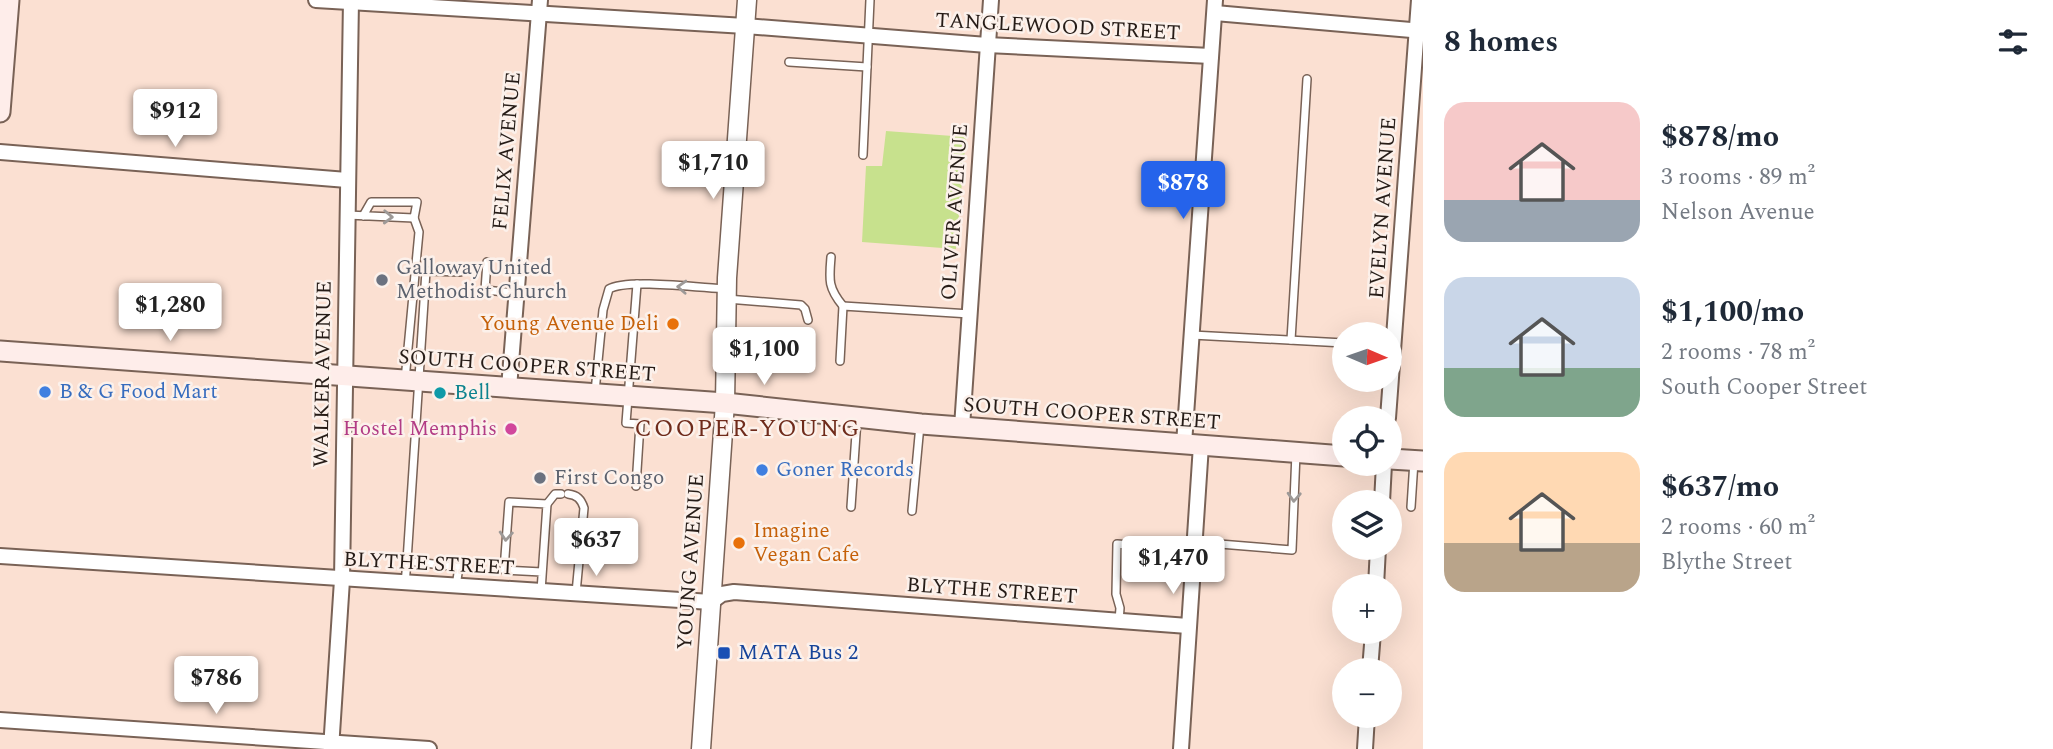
<!DOCTYPE html>
<html lang="en">
<head>
<meta charset="utf-8">
<style>
	body { margin:0; font-family:Spectral,serif; background:#f6f6f7; color:#1f2937; height:100vh; display:flex; flex-direction:column; font-size:26px; white-space:nowrap }
	* { box-sizing:border-box; margin:0 }
	p { font-size:23px; color:#747a83 }
	.icon { flex:none; width:38px; height:38px; fill:none; stroke:currentColor; stroke-width:2; stroke-linecap:round; stroke-linejoin:round }
	.map { position:relative; flex:1; overflow:hidden }
	.sheet { display:flex; flex-direction:column; background:#fff; width:630px }
	.sheet>* { flex:none }
	.needle { width:46px; rotate:92deg }
	.fabs { position:absolute; left:1332px; top:322px; display:grid; gap:14px }
	.fabs a { display:grid; place-items:center; width:70px; height:70px; border-radius:50%; background:#fff; box-shadow:0 7px 28px #0002; font-size:35px }
	.price { position:absolute; translate:-50% -60px; padding:0 16px; border-radius:7px; background:#fff; color:#222; font-size:23px; line-height:46px; filter:drop-shadow(0 2px 4px #0008) }
	.price::after { content:''; position:absolute; left:50%; top:42px; width:21px; height:16px; margin-left:-10px; background:inherit; clip-path:polygon(0 0,100% 0,50% 100%) }
	.price.on { background:#2563eb; color:#fff }
	ul { padding:0; list-style:none }
	li { display:flex; align-items:center; gap:21px; height:175px; padding:0 21px }
	li span { display:grid; place-items:center; flex:none; width:196px; height:140px; border-radius:21px; color:#555 }
	li>.icon { margin-inline-start:auto }
	span .icon { width:84px; height:84px; fill:#fffc; stroke-width:1 }
	li b { font-size:30px }
	h2 { display:flex; justify-content:space-between; align-items:center; height:84px; padding:0 21px; font-size:30px }
	main { display:flex; flex:1; min-height:0 }
	.map>svg:first-child { display:block }
</style>
</head>
<body>
<main>
<div class="map">
<svg width="1423" height="749" viewBox="0 0 1423 749">
	<rect width="100%" height="100%" fill="#fbe0d2"/>
	<path fill="#c7e18d" d="M886 131 966 137 956 249 862 242 866 166H882Z"/>
	<g fill="none" stroke-linecap="round" stroke-linejoin="round">
		<defs>
			<g id="service">
				<path d="M789 62 867 67"/>
				<path d="M863 155 870 0"/>
				<path d="M347 215 414 218 417 202H371L363 216"/>
				<path d="M831 257C829 280 828 288 843 306"/>
				<path d="M487 262 485 290 516 293"/>
				<path d="M727 299 801 305 805 309 808 320"/>
				<path d="M1192 335 1344 343"/>
				<path d="M1291 340 1307 79"/>
				<path d="M840 361 843 306 970 314"/>
				<path d="M405 380 419 232 414 218"/>
				<path d="M595 392 603 310 609 289C626 278 703 288 726 289"/>
				<path d="M636 486 640 424 626 423 637 284"/>
				<path d="M568 494C577 495 581 499 584 508L576 593"/>
				<path d="M547 504 555 494H561"/>
				<path d="M851 507 857 419"/>
				<path d="M1411 507 1414 461"/>
				<path d="M912 511 920 425"/>
				<path d="M1195 542 1292 550 1296 453"/>
				<path d="M405 584 407 561"/>
				<path d="M456 586 459 567 407 561 426 271 460 272"/>
				<path d="M541 591 547 504 509 502 504 570 542 572"/>
				<path d="M1119 621 1120 608 1116 594 1117 544 1146 546"/>
			</g>
			<g id="minor">
				<path d="M316 0 745 26 987 45 1211 56"/>
				<path d="M1215 13 1423 31"/>
				<path d="M0 152 347 180"/>
				<path d="M509 388 540 0"/>
				<path d="M1388 418 1419 0"/>
				<path d="M962 427 991 0"/>
				<path d="M1184 444 1215 0"/>
				<path d="M1382 502 1384 464"/>
				<path d="M0 556 711 602 722 594 734 592 1188 626"/>
				<path d="M1376 586 1378 548"/>
				<path d="M1370 670 1373 632"/>
				<path d="M0 720 429 749"/>
				<path d="M331 749 342 580 351 0"/>
				<path d="M1181 749 1201 445"/>
				<path d="M1365 749 1367 716"/>
			</g>
			<path id="tertiary" d="M701 749 725 403 727 278 747 0"/>
			<g id="secondary">
				<path d="M0 112 9 0"/>
				<path d="M0 351 725 403 921 424 1344 456"/>
				<path d="M1390 459 1423 461"/>
			</g>
		</defs>
		<use href="#service" stroke="#796256" stroke-width="10"/>
		<use href="#minor" stroke="#796256" stroke-width="18"/>
		<use href="#tertiary" stroke="#796256" stroke-width="21"/>
		<use href="#secondary" stroke="#796256" stroke-width="23"/>
		<use href="#service" stroke="#fff" stroke-width="7"/>
		<use href="#minor" stroke="#fff" stroke-width="14"/>
		<use href="#tertiary" stroke="#fff" stroke-width="18"/>
		<use href="#secondary" stroke="#feedea" stroke-width="19"/>
	</g>
	<defs><path id="oneway-chevron" d="M-2-3.5L2.5 0L-2 3.5" fill="none" stroke-width="1.6" stroke-linecap="round" stroke-linejoin="round" transform="scale(1.75)"/></defs>
	<g stroke="#9d9997">
		<use href="#oneway-chevron" transform="translate(388 217) rotate(2)"/>
		<use href="#oneway-chevron" transform="translate(682 287) rotate(-177)"/>
		<use href="#oneway-chevron" transform="translate(1294 497) rotate(93)"/>
		<use href="#oneway-chevron" transform="translate(506 536) rotate(94)"/>
	</g>
	<g fill="#6b7280" stroke="#fcf1eb" stroke-width="2.5">
		<circle cx="382" cy="280" r="7"/>
		<circle cx="540" cy="478" r="7"/>
	</g>
	<g fill="#e8710a" stroke="#fcf1eb" stroke-width="2.5">
		<circle cx="673" cy="324" r="7"/>
		<circle cx="739" cy="543" r="7"/>
	</g>
	<g fill="#3f7fe0" stroke="#fcf1eb" stroke-width="2.5">
		<circle cx="45" cy="392" r="7"/>
		<circle cx="762" cy="470" r="7"/>
	</g>
	<circle fill="#0f9aa8" stroke="#fcf1eb" stroke-width="2.5" cx="440" cy="393" r="7"/>
	<circle fill="#d1479c" stroke="#fcf1eb" stroke-width="2.5" cx="511" cy="429" r="7"/>
	<rect fill="#1a4fb4" stroke="#fcf1eb" stroke-width="2.5" x="717" y="646" width="14" height="14" rx="3.5"/>
	<g text-anchor="middle" dominant-baseline="central" stroke-width="5" stroke-linejoin="round" paint-order="stroke">
		<g font-size="21" fill="#261c17" stroke="#fcf1eb">
			<text transform="translate(1058 27) rotate(3)">TANGLEWOOD STREET</text>
			<text transform="translate(507 151) rotate(-85)">FELIX AVENUE</text>
			<text transform="translate(1383 208) rotate(-86)">EVELYN AVENUE</text>
			<text transform="translate(955 212) rotate(-86)">OLIVER AVENUE</text>
			<text transform="translate(527 366) rotate(4)">SOUTH COOPER STREET</text>
			<text transform="translate(323 374) rotate(-89)">WALKER AVENUE</text>
			<text transform="translate(1092 414) rotate(4)">SOUTH COOPER STREET</text>
			<text transform="translate(691 562) rotate(-86)">YOUNG AVENUE</text>
			<text transform="translate(429 564) rotate(3)">BLYTHE STREET</text>
			<text transform="translate(992 591) rotate(4)">BLYTHE STREET</text>
		</g>
		<g font-size="21" fill="#5b616d" stroke="#fcf1eb" text-anchor="start">
			<text x="396" y="268">Galloway United<tspan x="396" dy="24">Methodist Church</tspan></text>
			<text x="554" y="478">First Congo</text>
		</g>
		<g font-size="21" fill="#c56008" stroke="#fcf1eb" text-anchor="end">
			<text x="659" y="324">Young Avenue Deli</text>
			<text x="753" y="531" text-anchor="start">Imagine<tspan x="753" dy="24">Vegan Cafe</tspan></text>
		</g>
		<g font-size="21" fill="#366cbe" stroke="#fcf1eb" text-anchor="start">
			<text x="59" y="392">B &amp; G Food Mart</text>
			<text x="776" y="470">Goner Records</text>
		</g>
		<g font-size="21" fill="#0d838f" stroke="#fcf1eb" text-anchor="start">
			<text x="454" y="393">Bell</text>
		</g>
		<g font-size="21" fill="#b23c85" stroke="#fcf1eb" text-anchor="end">
			<text x="497" y="429">Hostel Memphis</text>
		</g>
		<g font-size="21" fill="#164399" stroke="#fcf1eb" text-anchor="start">
			<text x="738" y="653">MATA Bus 2</text>
		</g>
		<g font-size="24" letter-spacing="2" fill="#6f2b1b" stroke="#fcf1eb">
			<text x="748" y="429">COOPER-YOUNG</text>
		</g>
	</g>
</svg>
<div class="fabs">
<a><svg class="needle" viewBox="-14 -14 28 28"><path d="M0-13l5 13h-10z" fill="#e53935"/><path d="M0 13l5-13h-10z" fill="#747a83"/></svg></a>
<a><svg class="icon" aria-label="locate" viewBox="0 0 24 24"><circle cx="12" cy="12" r="6"/><path d="M12 2v4M12 18v4M2 12h4M18 12h4"/></svg></a>
<a><svg class="icon" aria-label="layers" viewBox="0 0 24 24"><path d="M12 4l9 5-9 5-9-5zM3 14l9 5 9-5"/></svg></a>
<a>+</a>
<a>−</a>
</div>
<b class="price" style="left:175px;top:149px">$912</b>
<b class="price" style="left:713px;top:201px">$1,710</b>
<b class="price on" style="left:1183px;top:221px">$878</b>
<b class="price" style="left:170px;top:343px">$1,280</b>
<b class="price" style="left:764px;top:387px">$1,100</b>
<b class="price" style="left:596px;top:578px">$637</b>
<b class="price" style="left:1173px;top:596px">$1,470</b>
<b class="price" style="left:216px;top:716px">$786</b>
</div>
<section class="sheet">
<h2>8 homes<svg class="icon" aria-label="filters" viewBox="0 0 24 24"><path d="M4 7h16M4 17h16"/><circle cx="9" cy="7" r="2"/><circle cx="15" cy="17" r="2"/></svg></h2>
<ul>
<li><span style="background:linear-gradient(#f6c9c9 70%,#9aa5b1 0)"><svg class="icon" aria-label="home" viewBox="0 0 24 24"><path d="M3 11l9-7 9 7M6 9v11h12V9"/></svg></span><div><b>$878/mo</b><p>3 rooms · 89 m²</p><p>Nelson Avenue</p></div></li>
<li><span style="background:linear-gradient(#c9d6e8 65%,#7fa58c 0)"><svg class="icon" aria-label="home" viewBox="0 0 24 24"><path d="M3 11l9-7 9 7M6 9v11h12V9"/></svg></span><div><b>$1,100/mo</b><p>2 rooms · 78 m²</p><p>South Cooper Street</p></div></li>
<li><span style="background:linear-gradient(#ffd9b3 65%,#b9a48a 0)"><svg class="icon" aria-label="home" viewBox="0 0 24 24"><path d="M3 11l9-7 9 7M6 9v11h12V9"/></svg></span><div><b>$637/mo</b><p>2 rooms · 60 m²</p><p>Blythe Street</p></div></li>
</ul>
</section>
</main>
</body>
</html>
